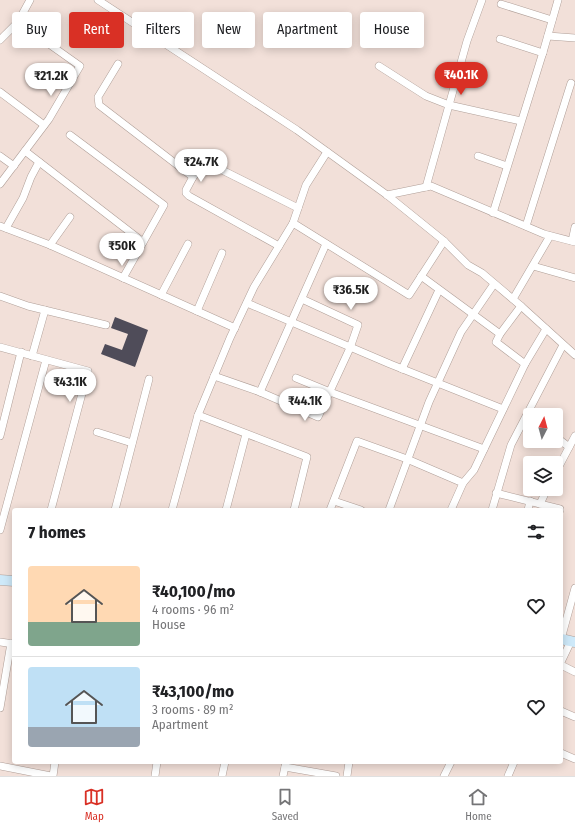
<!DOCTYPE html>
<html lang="en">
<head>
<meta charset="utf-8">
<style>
	body { margin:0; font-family:"Fira Sans Condensed",sans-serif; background:#f6f6f6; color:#202124; height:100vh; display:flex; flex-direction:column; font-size:15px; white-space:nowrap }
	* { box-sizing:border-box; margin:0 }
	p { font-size:13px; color:#757577 }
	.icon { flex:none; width:22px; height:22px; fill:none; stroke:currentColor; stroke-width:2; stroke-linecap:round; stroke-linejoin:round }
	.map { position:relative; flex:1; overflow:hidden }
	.drawer { position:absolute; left:12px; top:508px; width:551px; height:256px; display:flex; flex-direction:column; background:#fff; border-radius:4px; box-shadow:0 2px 10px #0003 }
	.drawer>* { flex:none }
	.guide { position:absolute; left:12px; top:12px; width:551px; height:36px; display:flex; gap:8px }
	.needle { width:26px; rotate:6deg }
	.buttons { position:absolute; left:523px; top:408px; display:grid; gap:8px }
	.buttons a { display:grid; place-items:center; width:40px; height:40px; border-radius:4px; background:#fff; box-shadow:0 2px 10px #0003; font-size:20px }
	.price { position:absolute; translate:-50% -34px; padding:0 9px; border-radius:14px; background:#fff; color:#222; font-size:13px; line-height:26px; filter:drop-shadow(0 1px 2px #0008) }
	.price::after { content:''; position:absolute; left:50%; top:24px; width:12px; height:9px; margin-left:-6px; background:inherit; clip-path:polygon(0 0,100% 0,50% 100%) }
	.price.active { background:#d93025; color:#fff }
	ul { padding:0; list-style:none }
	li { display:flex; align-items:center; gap:12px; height:100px; padding:0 16px }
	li+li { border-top:1px solid #e0e0e0 }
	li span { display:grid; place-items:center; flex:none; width:112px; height:80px; border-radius:4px; color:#555 }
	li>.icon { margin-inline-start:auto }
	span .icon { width:48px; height:48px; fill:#fffc; stroke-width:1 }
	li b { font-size:17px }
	h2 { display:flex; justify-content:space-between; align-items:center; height:48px; padding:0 16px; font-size:17px }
	.pill { padding:0 14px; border-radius:4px; background:#fff; box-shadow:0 2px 10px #0003; font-size:14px; line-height:36px }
	.pill.active { background:#d93025; color:#fff }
	.dock { display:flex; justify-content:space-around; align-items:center; height:56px; border-top:1px solid #e0e0e0; background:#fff; font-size:11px; color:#757577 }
	.dock a { display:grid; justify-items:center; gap:2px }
	.dock .active { color:#d93025 }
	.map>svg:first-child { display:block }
</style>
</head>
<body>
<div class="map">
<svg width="575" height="776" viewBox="0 0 575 776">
	<rect width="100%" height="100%" fill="#f2e0d9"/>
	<path fill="#4f4c59" d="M115 317 148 330 135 367 101 354 105 344 122 350 128 334 111 328Z"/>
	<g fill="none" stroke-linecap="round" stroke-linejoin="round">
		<defs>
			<g id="street">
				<path d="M98 0 297 130 387 195 444 241 468 265 482 273 521 306 575 355"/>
				<path d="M501 4 552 20"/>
				<path d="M548 36 575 38"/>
				<path d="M500 39 543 53"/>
				<path d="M0 40 18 22 30 0"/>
				<path d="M118 64 98 97 99 105 193 177"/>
				<path d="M379 66 426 96 449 105 521 121"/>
				<path d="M0 92 44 125"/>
				<path d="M70 135 164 205 123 278"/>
				<path d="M25 151 143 242"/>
				<path d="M0 156 14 166"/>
				<path d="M478 156 507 166"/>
				<path d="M0 184 49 119 80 66 18 22"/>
				<path d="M426 187 467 41 482 0"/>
				<path d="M387 195 431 186 544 234 575 242"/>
				<path d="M493 213 544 49 558 0"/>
				<path d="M293 223 409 295 444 241"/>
				<path d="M0 226 50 245 235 328"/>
				<path d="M526 226 571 83"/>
				<path d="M6 228 23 198 31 177 39 162"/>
				<path d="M572 241 575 227"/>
				<path d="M50 245 70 217"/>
				<path d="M279 246 189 196 186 193V190L193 177 204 165 210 164 298 208"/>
				<path d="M533 266 575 278"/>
				<path d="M421 276 500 334 521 306"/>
				<path d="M161 295 188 244"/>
				<path d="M0 296 28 306 106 325"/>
				<path d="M513 299 550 236"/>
				<path d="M247 303 390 364 503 409"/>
				<path d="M197 311 222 253"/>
				<path d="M500 334 496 342 525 364"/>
				<path d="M0 347 88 371 51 510"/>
				<path d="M32 356 45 310"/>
				<path d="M402 369 439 290"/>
				<path d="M214 376 260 392 318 417 350 348 358 325 302 299"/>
				<path d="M296 378 330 392 484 449"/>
				<path d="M260 392 326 244"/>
				<path d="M198 415 307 457 294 510"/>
				<path d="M97 432 132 443"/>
				<path d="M0 436 21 352"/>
				<path d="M556 437 569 447"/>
				<path d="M556 472 575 436"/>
				<path d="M463 483 474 470 525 364 546 329"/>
				<path d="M496 493 560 509V510"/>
				<path d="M334 501 361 510"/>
				<path d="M540 504 547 489"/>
				<path d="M115 510 149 379"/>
				<path d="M172 510 198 415 230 338 254 287 293 223 306 185 327 152"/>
				<path d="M226 510 246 434"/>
				<path d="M330 510 357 441 407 459 463 483 451 510"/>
				<path d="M389 510 429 402 461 332 494 284"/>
				<path d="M492 510 511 445 563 345"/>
				<path d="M528 510 530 501"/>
				<path d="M0 530 46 360"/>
				<path d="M561 639 575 588"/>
				<path d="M0 642 14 644"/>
				<path d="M561 662 571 641"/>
				<path d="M561 665 575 672"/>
				<path d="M0 708 11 643"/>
				<path d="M561 711 575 717"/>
				<path d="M561 753 575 759"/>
				<path d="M0 766 51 776"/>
				<path d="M285 767 336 776"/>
				<path d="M53 776 55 762"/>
				<path d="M155 776 157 762"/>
				<path d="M222 776 225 762"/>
				<path d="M283 776 286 762"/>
				<path d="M347 776 349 762"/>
				<path d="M444 776 451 762"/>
				<path d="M508 776 514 762"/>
			</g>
			<g id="secondary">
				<path d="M0 580 14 581"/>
				<path d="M561 639 575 642"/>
			</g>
		</defs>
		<use href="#street" stroke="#b09f98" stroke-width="8"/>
		<use href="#secondary" stroke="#b09f98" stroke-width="11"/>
		<use href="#street" stroke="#fff" stroke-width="7"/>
		<use href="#secondary" stroke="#cee9f9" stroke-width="10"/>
	</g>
</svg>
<div class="buttons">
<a><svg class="needle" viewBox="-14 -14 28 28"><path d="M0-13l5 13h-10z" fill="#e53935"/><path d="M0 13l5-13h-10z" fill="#757577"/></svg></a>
<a><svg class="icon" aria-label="layers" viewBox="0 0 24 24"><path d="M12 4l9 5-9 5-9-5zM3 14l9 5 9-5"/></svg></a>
</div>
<b class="price active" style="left:461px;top:96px">₹40.1K</b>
<b class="price" style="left:51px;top:97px">₹21.2K</b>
<b class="price" style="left:201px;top:183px">₹24.7K</b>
<b class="price" style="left:122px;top:267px">₹50K</b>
<b class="price" style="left:351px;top:311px">₹36.5K</b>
<b class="price" style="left:70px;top:403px">₹43.1K</b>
<b class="price" style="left:305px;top:422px">₹44.1K</b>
<div class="guide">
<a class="pill">Buy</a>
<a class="pill active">Rent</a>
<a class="pill">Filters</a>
<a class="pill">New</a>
<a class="pill">Apartment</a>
<a class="pill">House</a>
</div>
<section class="drawer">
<h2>7 homes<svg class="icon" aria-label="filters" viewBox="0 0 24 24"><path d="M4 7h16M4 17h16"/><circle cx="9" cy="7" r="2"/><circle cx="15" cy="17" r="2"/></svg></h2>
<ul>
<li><span style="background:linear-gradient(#ffd9b3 70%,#7fa58c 0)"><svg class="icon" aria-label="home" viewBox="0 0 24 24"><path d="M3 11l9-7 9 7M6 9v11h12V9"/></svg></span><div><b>₹40,100/mo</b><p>4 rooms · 96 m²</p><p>House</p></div><svg class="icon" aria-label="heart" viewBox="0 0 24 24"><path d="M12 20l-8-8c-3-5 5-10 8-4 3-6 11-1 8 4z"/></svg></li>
<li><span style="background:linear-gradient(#bfe0f5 75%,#9aa5b1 0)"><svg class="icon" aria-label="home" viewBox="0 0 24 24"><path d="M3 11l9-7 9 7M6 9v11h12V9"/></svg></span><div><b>₹43,100/mo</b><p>3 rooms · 89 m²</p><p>Apartment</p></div><svg class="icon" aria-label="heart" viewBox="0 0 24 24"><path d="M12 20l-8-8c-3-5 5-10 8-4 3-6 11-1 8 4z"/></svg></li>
</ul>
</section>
</div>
<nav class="dock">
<a class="active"><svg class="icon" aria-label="map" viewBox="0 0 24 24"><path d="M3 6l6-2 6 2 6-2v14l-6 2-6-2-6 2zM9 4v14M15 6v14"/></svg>Map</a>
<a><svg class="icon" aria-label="saved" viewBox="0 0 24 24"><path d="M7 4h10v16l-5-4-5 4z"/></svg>Saved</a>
<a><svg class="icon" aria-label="home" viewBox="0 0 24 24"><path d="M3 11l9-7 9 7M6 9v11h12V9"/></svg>Home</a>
</nav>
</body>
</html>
